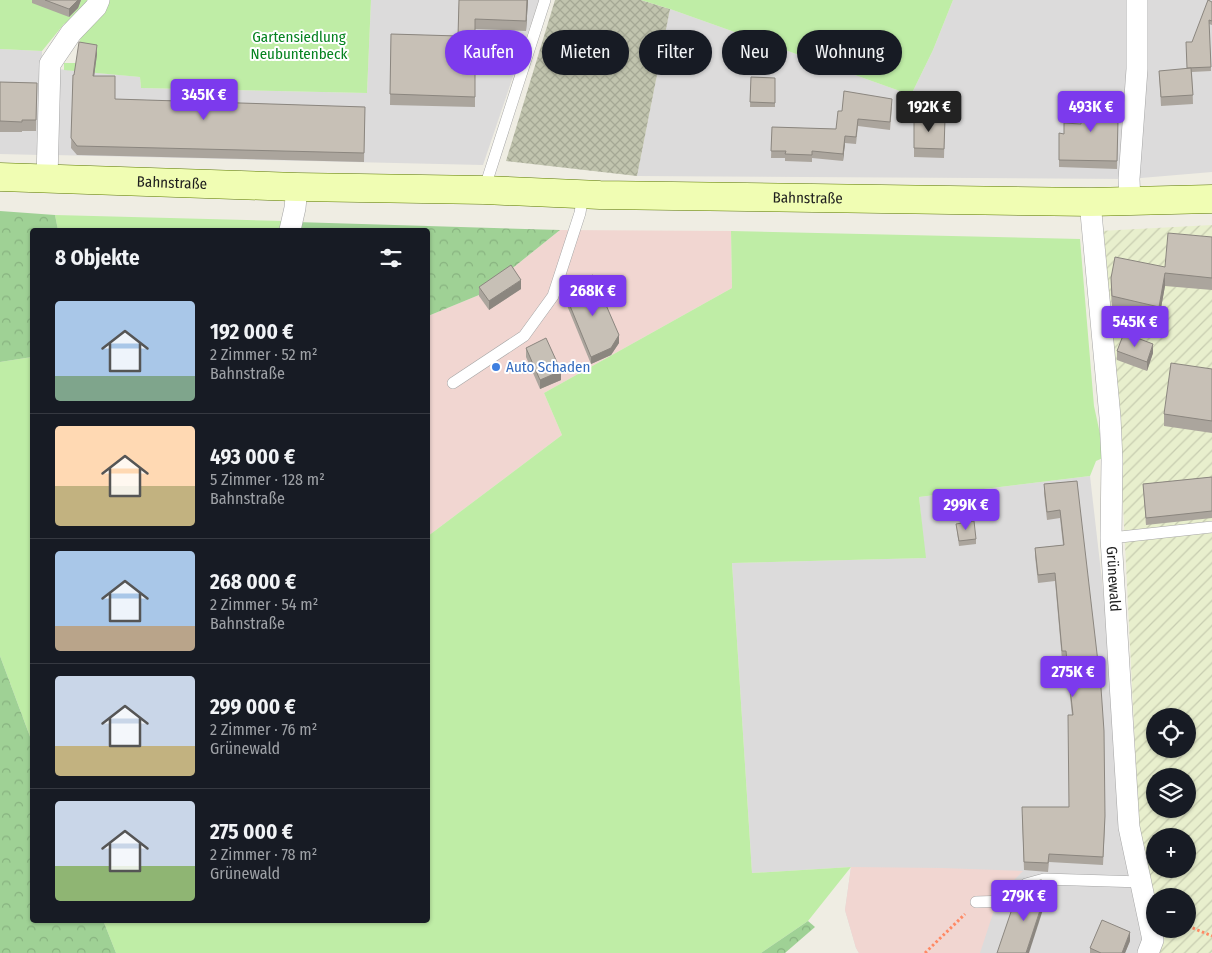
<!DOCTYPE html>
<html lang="de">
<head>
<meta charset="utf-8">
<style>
	body { margin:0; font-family:"Fira Sans Condensed",sans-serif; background:#20242c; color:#f1f3f6; height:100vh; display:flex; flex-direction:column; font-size:19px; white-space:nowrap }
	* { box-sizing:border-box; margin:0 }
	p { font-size:16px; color:#9ea1a6 }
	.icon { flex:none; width:28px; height:28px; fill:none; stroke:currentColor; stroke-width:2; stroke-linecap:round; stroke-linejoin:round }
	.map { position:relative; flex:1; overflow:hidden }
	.sheet { position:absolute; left:30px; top:228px; width:400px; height:695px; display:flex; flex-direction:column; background:#171b24; border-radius:5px; box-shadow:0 1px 4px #0004 }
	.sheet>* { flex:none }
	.top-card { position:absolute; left:445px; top:30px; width:475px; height:45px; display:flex; gap:10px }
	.controls { position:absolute; left:1146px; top:708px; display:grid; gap:10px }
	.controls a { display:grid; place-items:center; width:50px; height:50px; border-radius:50%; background:#171b24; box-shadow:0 1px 4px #0004; font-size:25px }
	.price { position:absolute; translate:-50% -42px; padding:0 11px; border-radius:5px; background:#7c3aed; color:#fff; font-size:16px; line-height:32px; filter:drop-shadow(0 1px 2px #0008) }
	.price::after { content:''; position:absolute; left:50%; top:30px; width:15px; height:11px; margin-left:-8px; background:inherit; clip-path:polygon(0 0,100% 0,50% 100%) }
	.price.selected { background:#222; color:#fff }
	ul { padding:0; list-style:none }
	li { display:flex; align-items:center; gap:15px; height:125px; padding:0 25px }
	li+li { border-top:1px solid #363941 }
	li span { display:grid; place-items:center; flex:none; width:140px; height:100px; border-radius:5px; color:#555 }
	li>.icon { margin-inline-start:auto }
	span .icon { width:60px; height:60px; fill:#fffc; stroke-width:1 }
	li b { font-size:21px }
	h2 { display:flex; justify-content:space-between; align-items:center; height:60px; padding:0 25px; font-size:21px }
	.pill { padding:0 18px; border-radius:22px; background:#171b24; box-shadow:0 1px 4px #0004; font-size:18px; line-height:45px }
	.pill.selected { background:#7c3aed; color:#fff }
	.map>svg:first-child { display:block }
</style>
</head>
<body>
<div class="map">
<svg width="1212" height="953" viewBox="0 0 1212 953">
	<defs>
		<pattern id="construction-cross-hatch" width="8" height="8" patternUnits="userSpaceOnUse" patternTransform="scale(1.25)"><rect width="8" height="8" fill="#c1c4ae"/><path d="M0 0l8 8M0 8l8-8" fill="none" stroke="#a5a895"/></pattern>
		<pattern id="farmland-furrows" width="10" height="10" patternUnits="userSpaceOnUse" patternTransform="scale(1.25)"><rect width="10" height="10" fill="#e8efcd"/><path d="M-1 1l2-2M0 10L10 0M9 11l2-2" fill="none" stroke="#c7ccb0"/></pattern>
		<pattern id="forest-crowns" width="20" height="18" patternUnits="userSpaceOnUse" patternTransform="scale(1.25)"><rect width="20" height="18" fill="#9fd195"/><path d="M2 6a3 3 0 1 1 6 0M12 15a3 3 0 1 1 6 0" fill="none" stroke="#88b380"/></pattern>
	</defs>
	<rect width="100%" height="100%" fill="#efede3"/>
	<g fill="#dcdbdb">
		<path d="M371 0H539L483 165 54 155 57 69 140 77 141 88 367 93Z"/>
		<path d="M953 0H1212V172L1129 179 637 176 670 9 911 95 933 50Z"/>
		<path d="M0 49 42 51 41 155 0 154Z"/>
		<path d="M1090 476 1116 703 1147 936 1141 953H859L856 948 845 910 851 867 752 873 732 563 925 558 919 497Z"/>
	</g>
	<g fill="#f1d6d1">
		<path d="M560 230 731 231 732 288 544 393 562 435 428 536V316L479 295Z"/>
		<path d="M851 867 942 868 1023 871 999 895 980 953H859L856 948 845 910Z"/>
	</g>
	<path fill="url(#construction-cross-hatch)" d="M555 0H641L670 9 637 176 506 161Z"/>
	<path fill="url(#farmland-furrows)" fill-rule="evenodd" d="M1212 225V953H1155L1158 929H1188V896H1155V911L1139 828 1118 402 1100 231ZM1155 716H1188V749H1155ZM1155 776H1188V809H1155ZM1155 836H1188V869H1155Z"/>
	<g fill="#bfeda6">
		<path d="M0 0H371L367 93 141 88 140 77 64 70V63H77L82 26 76 18 64 24 42 51 0 49Z"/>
		<path d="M641 0H953L933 50 911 95 670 9Z"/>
		<path d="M55 215 285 221 282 230H58Z"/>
		<path d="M731 231 1080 239 1094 406 1105 457 1096 461 1090 476 919 497 926 558 732 563 752 873 851 867 808 921 761 953H116L103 920H428V536L562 435 544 393 732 288Z"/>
		<path d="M32 357V742L0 656V362Z"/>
	</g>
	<g fill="url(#forest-crowns)">
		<path d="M0 211 55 215 58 230H32V357L0 362Z"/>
		<path d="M296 222 560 230 479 295 428 316V230H294Z"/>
		<path d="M0 656 32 742V920H103L116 953H0Z"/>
		<path d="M808 921 815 927 785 953H761Z"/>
	</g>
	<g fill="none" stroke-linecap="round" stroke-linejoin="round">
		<defs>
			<g id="service">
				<path d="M484 190 545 0"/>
				<path d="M453 383 524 336 553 296 580 213 583 194"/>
				<path d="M1111 538 1212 527"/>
				<path d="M976 902 1008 901 1026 884 1044 879 1142 882"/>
			</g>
			<g id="minor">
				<path d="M47 179 50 64 71 33 96 7 99 0"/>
				<path id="s1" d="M1090 202 1110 417 1112 460 1111 538 1129 827 1153 940 1148 953"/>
				<path d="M1130 202 1129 179 1137 69V0"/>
				<path d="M290 230 295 208 297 187"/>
			</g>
			<g id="secondary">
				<path id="s2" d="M0 177 297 187 484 190 600 195 1090 202 1212 199"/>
			</g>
		</defs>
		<use href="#service" stroke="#a5a5a5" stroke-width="12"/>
		<use href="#minor" stroke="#a5a5a5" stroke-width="22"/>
		<use href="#secondary" stroke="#5c7900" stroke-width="29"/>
		<g stroke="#ff8964" stroke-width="3" stroke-dasharray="2.5 2.5" stroke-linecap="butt">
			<path d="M1188 926 1212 936"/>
			<path d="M925 953 965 914"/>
		</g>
		<use href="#service" stroke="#fff" stroke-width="11"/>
		<use href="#minor" stroke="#fff" stroke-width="21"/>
		<use href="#secondary" stroke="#f0fdb3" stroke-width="28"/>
	</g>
	<g fill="#aba59d">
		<path d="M32 0H81L78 8 69 17 32 3Z"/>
		<path d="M459 0H528L526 31 475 29V107L390 105 391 34 458 36Z"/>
		<path d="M1212 2V25L1209 24 1211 71 1192 72 1193 104 1161 106 1159 71 1187 69 1192 42Z"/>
		<path d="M97 54 94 76 115 99 365 107 364 162 77 155 71 148 73 75H74Z"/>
		<path d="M751 77 775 78V107H750Z"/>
		<path d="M0 82 37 83 36 131H22V132H0Z"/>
		<path d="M892 107 890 130 858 126 856 144 845 143 843 161 812 158V162L785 161V158H771L772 127 836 129 842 111Z"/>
		<path d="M914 118 945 119 944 158 914 157Z"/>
		<path d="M1111 121H1118L1117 169 1059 167V133L1064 134 1081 124Z"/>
		<path d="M1212 237V290L1165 286 1159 319 1112 309 1111 291V278L1165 267Z"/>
		<path d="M574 283 619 343 611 355 591 364 566 303V296L575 292 574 290Z"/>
		<path d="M479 287 521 289 489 310 479 296Z"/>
		<path d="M526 348 561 380 540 389 526 357Z"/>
		<path d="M1117 351 1153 353 1147 371 1117 360Z"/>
		<path d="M1212 369V433L1164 426V414Z"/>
		<path d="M1212 477V518L1146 525 1143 484Z"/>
		<path d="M1077 481 1105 824 1103 865 1049 862 1048 872 1024 870 1022 815 1069 807 1072 715 1066 659 1062 660 1055 581 1038 583 1035 556V548L1063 545 1060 518 1047 520 1044 493V484Z"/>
		<path d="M956 524 976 539V544L959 546Z"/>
		<path d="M1130 941 1125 953H1090V948Z"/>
	</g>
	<g fill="#8b867f">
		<path d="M78 0H81L78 8 69 17V9Z"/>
		<path d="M527 0H528L526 31V21Z"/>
		<path d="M97 45V54L93 85V76Z"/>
		<path d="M845 136V143L843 161V154Z"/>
		<path d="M1165 273V286L1159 319V307Z"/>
		<path d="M521 280V289L489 310V301Z"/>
		<path d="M619 335V343L611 355 591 364V357Z"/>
		<path d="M1153 344V353L1147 371V362Z"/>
		<path d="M561 371V380L540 389V380Z"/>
		<path d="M1049 883V891L1029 953H1026Z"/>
		<path d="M1130 932V941L1125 953H1122Z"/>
	</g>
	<g fill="#c7c0b6" stroke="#8b867f">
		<path d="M45 0H78L69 9Z"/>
		<path d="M459 0H527L526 21 475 19V97L390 94 391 34 458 36Z"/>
		<path d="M1208 0 1212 2V21L1209 20 1211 67 1187 68 1186 42H1192Z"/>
		<path d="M79 42 97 45 93 76H115V99L365 107 364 153 77 146 71 138 73 75H74Z"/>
		<path d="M1191 68 1193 95 1161 97 1159 71Z"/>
		<path d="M751 77 775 78V103L750 102Z"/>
		<path d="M0 82 37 83 36 120H22V122L0 121Z"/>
		<path d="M844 91 892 99 890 122 858 119 856 137 845 136 843 154 812 151V155L785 154 786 151H771L772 127 836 129 838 111H842Z"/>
		<path d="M1081 96 1111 97V121H1118L1117 161 1059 160V133L1064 134V123L1081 124Z"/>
		<path d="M914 118 945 119 944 149 914 148Z"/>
		<path d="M1168 233 1212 237V278L1165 273 1159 307 1112 296 1111 278 1115 257 1165 267Z"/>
		<path d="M511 265 521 280 489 301 479 287Z"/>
		<path d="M593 275 619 335 611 348 591 357 566 296 578 291 574 283Z"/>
		<path d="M1124 333 1153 344 1147 362 1117 351Z"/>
		<path d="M546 338 561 371 540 380 526 348Z"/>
		<path d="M1171 363 1212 369V421L1164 414Z"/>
		<path d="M1212 477V511L1146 518 1143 484Z"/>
		<path d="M1077 481 1101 688 1104 731 1105 816 1103 857 1049 854 1048 863 1024 862 1022 807H1069L1068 715H1073L1066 651H1062L1055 573 1038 575 1035 548 1064 545 1060 510 1047 512 1044 484Z"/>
		<path d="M974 521 976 539 959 541 956 524Z"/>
		<path d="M1041 880 1049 883 1026 953H997L1012 909 1022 912 1033 882Z"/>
		<path d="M1102 920 1130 932 1122 953H1101L1090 948Z"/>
	</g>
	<circle fill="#3f7fe0" stroke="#fff" stroke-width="2" cx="496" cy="367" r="5"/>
	<g text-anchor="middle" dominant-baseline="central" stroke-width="4" stroke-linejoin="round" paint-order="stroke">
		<g font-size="15" fill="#058220" stroke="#fff">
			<text x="299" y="37">Gartensiedlung<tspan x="299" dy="17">Neubuntenbeck</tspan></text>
		</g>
		<g font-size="15" fill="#1e1e1e" stroke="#fff">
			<text stroke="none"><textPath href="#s2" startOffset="172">Bahnstraße</textPath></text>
			<text stroke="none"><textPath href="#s2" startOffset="808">Bahnstraße</textPath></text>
			<text stroke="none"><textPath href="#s1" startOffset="378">Grünewald</textPath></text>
		</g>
		<g font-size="15" fill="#366cbe" stroke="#fff" text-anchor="start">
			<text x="506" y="367">Auto Schaden</text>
		</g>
	</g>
</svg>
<div class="controls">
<a><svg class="icon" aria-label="locate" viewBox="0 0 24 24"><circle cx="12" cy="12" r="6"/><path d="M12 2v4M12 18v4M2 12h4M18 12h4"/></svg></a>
<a><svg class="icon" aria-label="layers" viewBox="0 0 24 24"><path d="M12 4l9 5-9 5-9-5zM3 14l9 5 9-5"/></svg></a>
<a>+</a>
<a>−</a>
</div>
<b class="price" style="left:204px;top:121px">345K €</b>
<b class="price selected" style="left:929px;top:133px">192K €</b>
<b class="price" style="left:1091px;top:133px">493K €</b>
<b class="price" style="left:593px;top:317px">268K €</b>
<b class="price" style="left:1135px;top:348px">545K €</b>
<b class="price" style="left:966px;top:531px">299K €</b>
<b class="price" style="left:1073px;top:698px">275K €</b>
<b class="price" style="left:1024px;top:922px">279K €</b>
<div class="top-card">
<a class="pill selected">Kaufen</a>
<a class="pill">Mieten</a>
<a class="pill">Filter</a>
<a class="pill">Neu</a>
<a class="pill">Wohnung</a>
</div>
<section class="sheet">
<h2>8 Objekte<svg class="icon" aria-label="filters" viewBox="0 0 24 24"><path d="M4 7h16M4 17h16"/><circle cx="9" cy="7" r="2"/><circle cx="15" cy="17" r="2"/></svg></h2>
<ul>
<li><span style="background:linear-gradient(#a9c7e8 75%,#7fa58c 0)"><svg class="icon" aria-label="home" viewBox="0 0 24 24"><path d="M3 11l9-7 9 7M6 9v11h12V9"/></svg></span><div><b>192 000 €</b><p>2 Zimmer · 52 m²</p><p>Bahnstraße</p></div></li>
<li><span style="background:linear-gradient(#ffd9b3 60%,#c2b280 0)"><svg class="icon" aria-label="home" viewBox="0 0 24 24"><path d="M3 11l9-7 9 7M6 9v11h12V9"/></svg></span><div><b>493 000 €</b><p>5 Zimmer · 128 m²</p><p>Bahnstraße</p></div></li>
<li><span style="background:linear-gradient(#a9c7e8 75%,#b9a48a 0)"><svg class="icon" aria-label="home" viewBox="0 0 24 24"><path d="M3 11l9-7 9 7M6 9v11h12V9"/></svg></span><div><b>268 000 €</b><p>2 Zimmer · 54 m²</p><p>Bahnstraße</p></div></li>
<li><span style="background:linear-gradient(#c9d6e8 70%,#c2b280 0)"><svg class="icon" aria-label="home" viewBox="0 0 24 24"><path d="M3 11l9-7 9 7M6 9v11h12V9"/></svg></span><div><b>299 000 €</b><p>2 Zimmer · 76 m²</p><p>Grünewald</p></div></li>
<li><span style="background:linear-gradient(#c9d6e8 65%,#8fb573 0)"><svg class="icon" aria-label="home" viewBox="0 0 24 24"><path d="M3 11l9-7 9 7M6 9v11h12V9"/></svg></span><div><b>275 000 €</b><p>2 Zimmer · 78 m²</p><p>Grünewald</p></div></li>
</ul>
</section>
</div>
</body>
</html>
